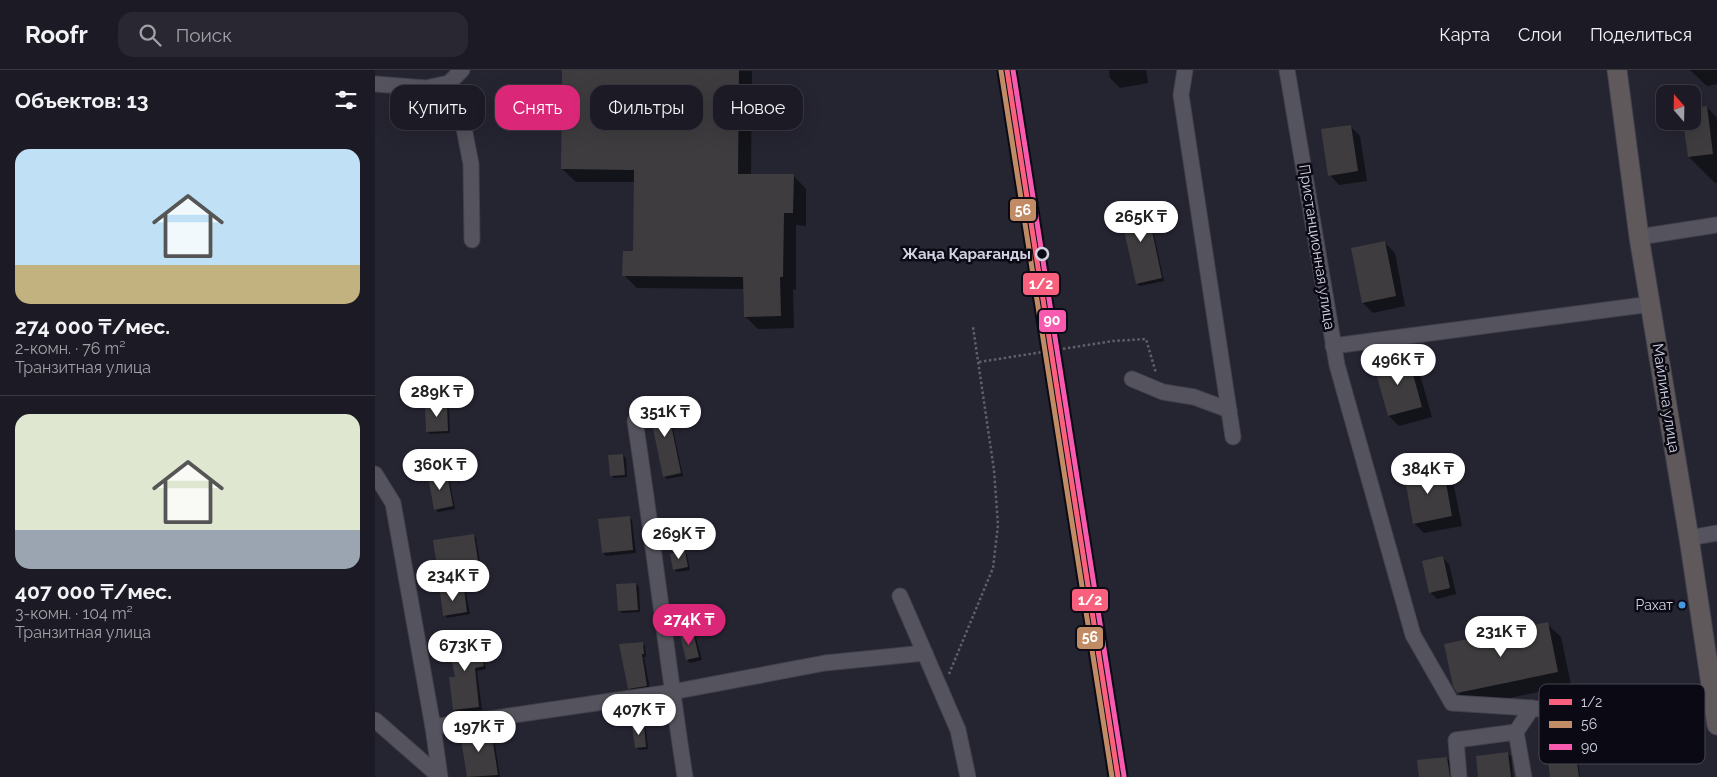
<!DOCTYPE html>
<html lang="ru">
<head>
<meta charset="utf-8">
<style>
	body { margin:0; font-family:Raleway,sans-serif; background:#292832; color:#f1f3f6; height:100vh; display:flex; flex-direction:column; font-size:19px; white-space:nowrap }
	* { box-sizing:border-box; margin:0 }
	p { font-size:16px; color:#a0a1a7 }
	.icon { flex:none; width:28px; height:28px; fill:none; stroke:currentColor; stroke-width:2; stroke-linecap:round; stroke-linejoin:round }
	.map { position:relative; flex:1; overflow:hidden }
	.panel { display:flex; flex-direction:column; background:#1c1b25; width:375px }
	.panel>* { flex:none }
	.guide { position:absolute; left:15px; top:15px; width:475px; height:45px; display:flex; gap:10px }
	.needle { width:32px; rotate:340deg }
	.fabs { position:absolute; left:1281px; top:15px; display:grid; gap:10px }
	.fabs a { display:grid; place-items:center; width:45px; height:45px; border-radius:10px; background:#1c1b25; box-shadow:0 5px 20px #0002,0 0 0 1px #3a3942; font-size:25px }
	.price { position:absolute; translate:-50% -42px; padding:0 11px; border-radius:18px; background:#fff; color:#222; font-size:16px; line-height:32px; filter:drop-shadow(0 1px 2px #0008) }
	.price::after { content:''; position:absolute; left:50%; top:30px; width:15px; height:11px; margin-left:-8px; background:inherit; clip-path:polygon(0 0,100% 0,50% 100%) }
	.price.on { background:#db2777; color:#fff }
	ul { padding:0; list-style:none }
	li { display:grid; align-content:center; gap:10px; height:265px; padding:0 15px }
	li+li { border-top:1px solid #3a3942 }
	li span { display:grid; place-items:center; height:155px; border-radius:15px; color:#555 }
	li>.icon { margin-inline-start:auto }
	span .icon { width:90px; height:90px; fill:#fffc; stroke-width:1 }
	li b { font-size:21px }
	h2 { display:flex; justify-content:space-between; align-items:center; height:60px; padding:0 15px; font-size:21px }
	.tag { padding:0 18px; border-radius:15px; background:#1c1b25; box-shadow:0 5px 20px #0002,0 0 0 1px #3a3942; font-size:18px; line-height:45px }
	.tag.on { background:#db2777; color:#fff }
	header { display:flex; align-items:center; gap:30px; box-sizing:border-box; height:70px; padding:0 25px; background:#1c1b25; border-bottom:1px solid #3a3942 }
	header strong { font-size:24px }
	nav { display:flex; gap:28px; margin-inline-start:auto; font-size:18px }
	.search { width:350px; height:45px; background:#292832; display:flex; align-items:center; gap:12px; box-sizing:border-box; padding:0 18px; border-radius:15px; color:#a0a1a7; font-size:19px }
	main { display:flex; flex:1; min-height:0 }
	.map>svg:first-child { display:block }
</style>
</head>
<body>
<header>
<strong>Roofr</strong>
<div class="search"><svg class="icon" aria-label="search" viewBox="0 0 24 24"><circle cx="10" cy="10" r="6"/><path d="M15 15l6 6"/></svg>Поиск</div>
<nav><a>Карта</a><a>Слои</a><a>Поделиться</a></nav>
</header>
<main>
<section class="panel">
<h2>Объектов: 13<svg class="icon" aria-label="filters" viewBox="0 0 24 24"><path d="M4 7h16M4 17h16"/><circle cx="9" cy="7" r="2"/><circle cx="15" cy="17" r="2"/></svg></h2>
<ul>
<li><span style="background:linear-gradient(#bfe0f5 75%,#c2b280 0)"><svg class="icon" aria-label="home" viewBox="0 0 24 24"><path d="M3 11l9-7 9 7M6 9v11h12V9"/></svg></span><div><b>274 000 ₸/мес.</b><p>2-комн. · 76 m²</p><p>Транзитная улица</p></div></li>
<li><span style="background:linear-gradient(#dfe7d0 75%,#9aa5b1 0)"><svg class="icon" aria-label="home" viewBox="0 0 24 24"><path d="M3 11l9-7 9 7M6 9v11h12V9"/></svg></span><div><b>407 000 ₸/мес.</b><p>3-комн. · 104 m²</p><p>Транзитная улица</p></div></li>
</ul>
</section>
<div class="map">
<svg width="1342" height="707" viewBox="0 0 1342 707">
	<rect width="100%" height="100%" fill="#252431"/>
	<g fill="#0007">
		<path d="M188 0 377 1 376 105H418L431 119V156L421 155V220L418 219 419 258 383 259 370 246V219L262 218 249 205 259 183 260 112H201L187 99Z"/>
		<path d="M734 0H771L773 13 745 18 735 8Z"/>
		<path d="M1315 0H1342V14L1332 16Z"/>
		<path d="M1332 37 1342 48V113H1340L1314 87 1318 39Z"/>
		<path d="M975 56 985 66 992 111 964 115 955 105Z"/>
		<path d="M770 133 773 136 789 211 765 216 762 214Z"/>
		<path d="M1010 173 1020 183 1030 236 998 243 988 233Z"/>
		<path d="M1033 288 1043 298 1057 347 1024 356 1014 346 1001 297Z"/>
		<path d="M290 332 293 335 308 406 292 409 289 406Z"/>
		<path d="M72 336 74 339 75 363 55 364 52 361Z"/>
		<path d="M248 385 251 388 252 407 239 408 236 405Z"/>
		<path d="M1067 397 1077 407 1087 456 1049 463 1039 453Z"/>
		<path d="M72 404 74 407 80 439 63 442 60 439Z"/>
		<path d="M254 447 257 450 261 483 231 486 228 483Z"/>
		<path d="M98 465 101 468 105 493 66 499 63 496Z"/>
		<path d="M309 482 312 485 315 500 302 502 299 499Z"/>
		<path d="M1068 488 1074 494 1081 524 1062 529 1055 522Z"/>
		<path d="M261 514 264 517 265 542 247 543 244 540Z"/>
		<path d="M88 519 91 522 95 544 72 548 70 545Z"/>
		<path d="M1172 554 1186 567 1196 615 1097 636 1083 622Z"/>
		<path d="M318 564 321 567 327 590 315 593 312 590Z"/>
		<path d="M103 567 105 570 111 599 102 601 107 640 82 643 80 640 76 608H82Z"/>
		<path d="M267 573 270 576 271 587H269L275 619 257 621 254 618Z"/>
		<path d="M268 656 271 659 273 679 264 680 261 677Z"/>
		<path d="M115 660 118 663 125 707H93L87 664Z"/>
		<path d="M1133 684 1136 686 1138 707H1104Z"/>
		<path d="M1200 687 1203 690 1205 707H1177Z"/>
		<path d="M1072 688 1075 691 1077 707H1045Z"/>
	</g>
	<g fill="#3e3c3e">
		<path d="M187 0H364L363 104H419L418 143H409L408 207H405L406 246 369 247 368 207 247 206 248 181H258L259 100 186 99Z"/>
		<path d="M1332 36 1338 84 1313 87 1308 51H1318V38Z"/>
		<path d="M976 55 983 101 953 106 946 59Z"/>
		<path d="M771 132 787 208 761 214 744 138Z"/>
		<path d="M1010 171 1021 226 987 233 976 178Z"/>
		<path d="M1033 286 1047 337 1013 346 999 296Z"/>
		<path d="M291 330 306 403 288 407 273 334Z"/>
		<path d="M72 334 73 361 51 362 50 335Z"/>
		<path d="M248 384 250 405 235 406 233 385Z"/>
		<path d="M1068 396 1077 446 1038 454 1029 404Z"/>
		<path d="M72 403 78 436 59 440 53 406Z"/>
		<path d="M255 446 258 480 227 483 223 449Z"/>
		<path d="M99 464 103 491 62 497 58 470Z"/>
		<path d="M310 481 313 497 298 500 295 484Z"/>
		<path d="M1068 486 1075 518 1054 523 1047 491Z"/>
		<path d="M261 513 263 540 243 541 241 514Z"/>
		<path d="M89 518 92 542 68 546 65 522Z"/>
		<path d="M1173 552 1183 602 1082 623 1078 616 1069 574Z"/>
		<path d="M318 562 324 587 311 590 305 565Z"/>
		<path d="M103 566 109 596 100 598 104 637 78 640 74 607H80L73 572Z"/>
		<path d="M268 572 269 584H267L272 616 253 619 244 574Z"/>
		<path d="M269 655 271 677 260 678 257 656Z"/>
		<path d="M116 659 123 705 92 707 85 663Z"/>
		<path d="M1133 682 1136 707H1103L1101 686Z"/>
		<path d="M1201 686 1204 707H1175L1173 690Z"/>
		<path d="M1072 687 1075 707H1044L1042 690Z"/>
	</g>
	<g fill="none" stroke-linecap="round" stroke-linejoin="round">
		<defs>
			<g id="minor">
				<path d="M810 0 806 25 858 367"/>
				<path d="M912 0 962 295 1038 565 1077 633 1157 638 1226 648 1339 633"/>
				<path d="M74 13 89 58 96 94 97 170"/>
				<path d="M0 14 51 18 74 13 87 0"/>
				<path d="M1264 167 1342 155"/>
				<path d="M958 276 1276 234"/>
				<path d="M757 309 788 322 819 327 854 340"/>
				<path d="M260 351C278 469 292 589 310 707"/>
				<path d="M0 404 18 433 58 657 65 707"/>
				<path d="M1314 468 1342 463"/>
				<path d="M525 526 583 660 593 707"/>
				<path d="M0 650 64 706"/>
				<path d="M58 657 297 622 450 593 550 583"/>
				<path d="M1084 707 1081 670 1141 662"/>
				<path d="M1149 707 1141 662 1157 638"/>
			</g>
			<path id="major" d="M1242 0 1264 167 1314 468 1342 655"/>
		</defs>
		<use href="#minor" stroke="#41414c" stroke-width="17"/>
		<use href="#major" stroke="#41414c" stroke-width="21"/>
		<g stroke="#606069" stroke-width="2.5" stroke-dasharray="2.5 2.5" stroke-linecap="butt">
			<path d="M604 292 738 271 771 269 781 303"/>
			<path d="M574 604 618 498 623 455 619 400 598 257"/>
		</g>
		<use href="#minor" stroke="#55545e" stroke-width="15"/>
		<use href="#major" stroke="#5f595c" stroke-width="19"/>
		<defs>
			<path id="rail-1" d="M632 0 743 707"/>
			<path id="rail-2" d="M626 1 737 707"/>
			<path id="rail-3" d="M638 0 749 706"/>
		</defs>
		<use href="#rail-1" stroke="#0b0a14" stroke-width="9"/>
		<use href="#rail-2" stroke="#0b0a14" stroke-width="9"/>
		<use href="#rail-3" stroke="#0b0a14" stroke-width="9"/>
		<use href="#rail-1" stroke="#f8607d" stroke-width="5"/>
		<use href="#rail-2" stroke="#c18c65" stroke-width="5"/>
		<use href="#rail-3" stroke="#f75aaf" stroke-width="5"/>
	</g>
	<circle fill="#0b0a14" stroke="#d1d2e1" stroke-width="2.5" cx="667" cy="184" r="6"/>
	<circle fill="#4699e1" stroke="#0b0a14" stroke-width="2" cx="1307" cy="535" r="4.5"/>
	<g text-anchor="middle" dominant-baseline="central" stroke-width="5" stroke-linejoin="round" paint-order="stroke">
		<g font-size="14" fill="#d1d2e1" stroke="#0b0a14" text-anchor="end">
			<text x="1298" y="535">Рахат</text>
		</g>
		<g font-size="15" fill="#d1d2e1" stroke="#0b0a14">
			<text transform="translate(942 177) rotate(81)">Пристанционная улица</text>
			<text transform="translate(1291 328) rotate(81)">Майлина улица</text>
		</g>
		<g font-size="15" font-weight="bold" fill="#d1d2e1" stroke="#0b0a14" text-anchor="end">
			<text x="656" y="184">Жаңа Қарағанды</text>
		</g>
	</g>
	<rect x="1164" y="614" width="166" height="80" rx="8" fill="#0b0a14" stroke="#464652" stroke-width="1"/>
	<rect x="1174" y="629" width="23" height="6" fill="#f8607d"/>
	<rect x="1174" y="651" width="23" height="7" fill="#c18c65"/>
	<rect x="1174" y="674" width="23" height="6" fill="#f75aaf"/>
	<g font-size="14" fill="#d1d2e1">
		<text x="1206" y="637">1/2</text>
		<text x="1206" y="659">56</text>
		<text x="1206" y="682">90</text>
	</g>
	<g stroke="#0b0a14" stroke-width="2">
		<rect x="634" y="128" width="28" height="24" rx="5" fill="#c18c65"/>
		<rect x="647" y="202" width="38" height="24" rx="5" fill="#f8607d"/>
		<rect x="663" y="239" width="29" height="24" rx="5" fill="#f75aaf"/>
		<rect x="696" y="518" width="38" height="24" rx="5" fill="#f8607d"/>
		<rect x="701" y="556" width="28" height="24" rx="5" fill="#c18c65"/>
	</g>
	<g font-size="14" text-anchor="middle" font-weight="bold" fill="#fff">
		<text x="648" y="145">56</text>
		<text x="666" y="219">1/2</text>
		<text x="677" y="255">90</text>
		<text x="715" y="535">1/2</text>
		<text x="715" y="572">56</text>
	</g>
</svg>
<div class="fabs">
<a><svg class="needle" viewBox="-14 -14 28 28"><path d="M0-13l5 13h-10z" fill="#e53935"/><path d="M0 13l5-13h-10z" fill="#a0a1a7"/></svg></a>
</div>
<b class="price" style="left:766px;top:173px">265K ₸</b>
<b class="price" style="left:1023px;top:316px">496K ₸</b>
<b class="price" style="left:62px;top:348px">289K ₸</b>
<b class="price" style="left:290px;top:368px">351K ₸</b>
<b class="price" style="left:65px;top:421px">360K ₸</b>
<b class="price" style="left:1053px;top:425px">384K ₸</b>
<b class="price" style="left:304px;top:490px">269K ₸</b>
<b class="price" style="left:78px;top:532px">234K ₸</b>
<b class="price on" style="left:314px;top:576px">274K ₸</b>
<b class="price" style="left:1126px;top:588px">231K ₸</b>
<b class="price" style="left:90px;top:602px">673K ₸</b>
<b class="price" style="left:264px;top:666px">407K ₸</b>
<b class="price" style="left:104px;top:683px">197K ₸</b>
<div class="guide">
<a class="tag">Купить</a>
<a class="tag on">Снять</a>
<a class="tag">Фильтры</a>
<a class="tag">Новое</a>
</div>
</div>
</main>
</body>
</html>
